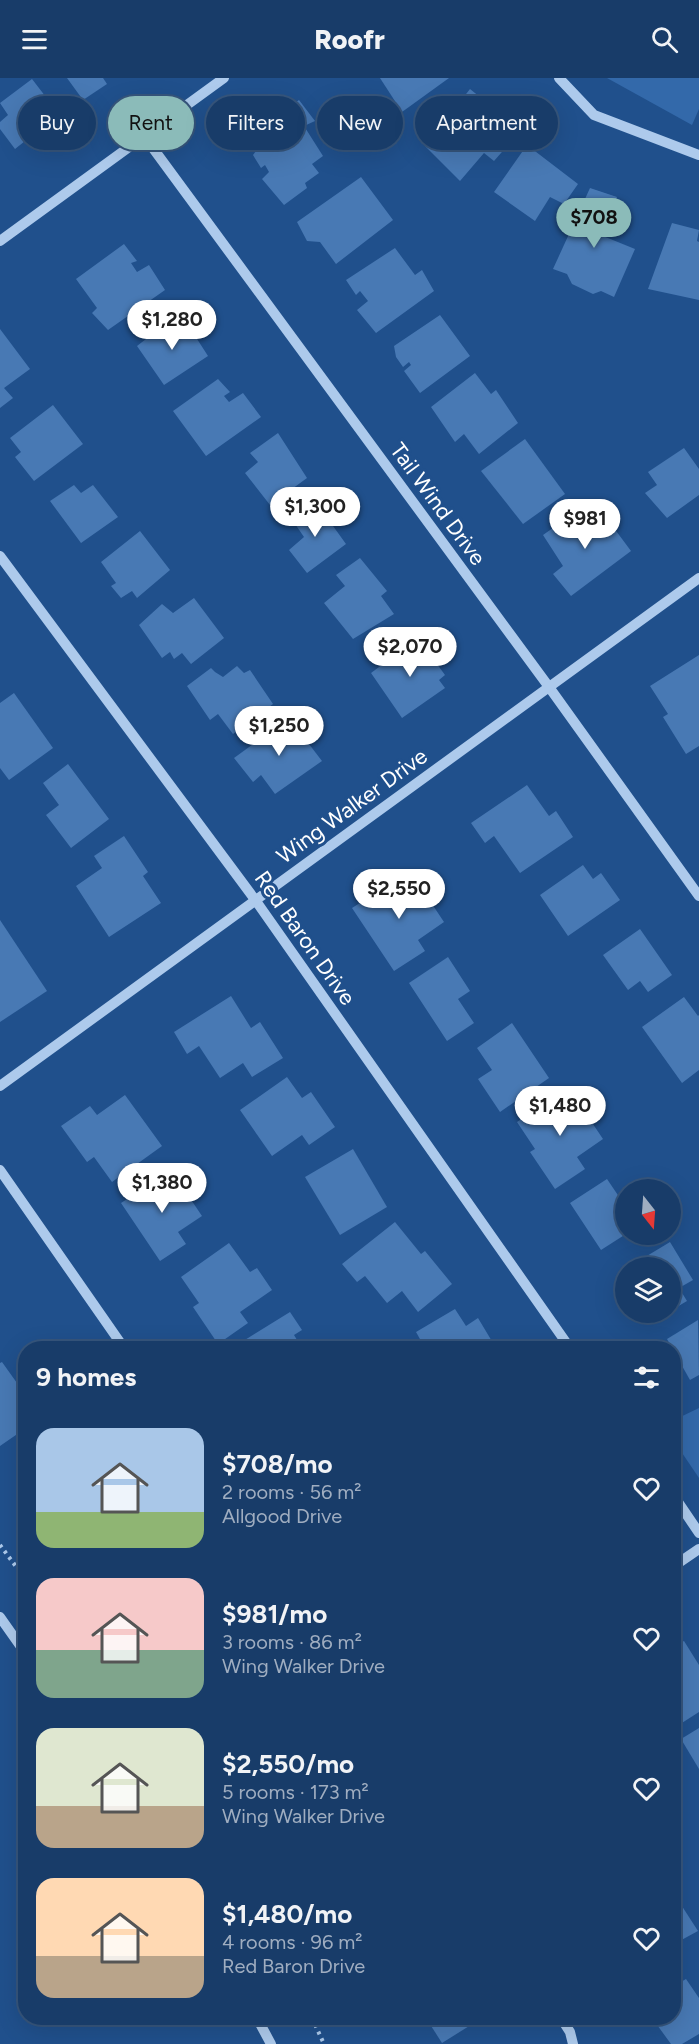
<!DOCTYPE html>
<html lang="en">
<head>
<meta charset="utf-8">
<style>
	body { margin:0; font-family:Figtree,sans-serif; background:#21436f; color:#f1f3f6; height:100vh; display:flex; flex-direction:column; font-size:22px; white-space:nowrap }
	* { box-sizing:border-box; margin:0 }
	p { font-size:20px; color:#9fadc0 }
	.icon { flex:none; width:33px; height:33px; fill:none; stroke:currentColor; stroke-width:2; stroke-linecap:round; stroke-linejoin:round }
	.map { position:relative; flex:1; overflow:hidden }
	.drawer { position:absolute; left:18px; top:1263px; width:663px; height:684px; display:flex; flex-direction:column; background:#183c69; border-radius:24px; box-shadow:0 6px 24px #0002,0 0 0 2px #36567d }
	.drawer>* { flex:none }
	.hud { position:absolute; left:18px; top:18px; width:663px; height:54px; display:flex; gap:12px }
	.needle { width:39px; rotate:163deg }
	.controls { position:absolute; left:615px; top:1101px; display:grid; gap:12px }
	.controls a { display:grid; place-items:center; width:66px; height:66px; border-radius:50%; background:#183c69; box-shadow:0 6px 24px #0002,0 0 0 2px #36567d; font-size:30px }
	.price { position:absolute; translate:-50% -51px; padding:0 14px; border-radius:21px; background:#fff; color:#222; font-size:20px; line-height:39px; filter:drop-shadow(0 2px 3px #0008) }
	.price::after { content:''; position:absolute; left:50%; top:36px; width:18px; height:14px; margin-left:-9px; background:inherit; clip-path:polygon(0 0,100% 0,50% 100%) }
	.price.selected { background:#8bbbb9; color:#111 }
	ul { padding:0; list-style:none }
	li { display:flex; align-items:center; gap:18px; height:150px; padding:0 18px }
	li span { display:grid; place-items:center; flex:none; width:168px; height:120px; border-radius:18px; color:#555 }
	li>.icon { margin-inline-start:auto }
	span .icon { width:72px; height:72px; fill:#fffc; stroke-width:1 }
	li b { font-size:26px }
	h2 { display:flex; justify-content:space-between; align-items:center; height:72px; padding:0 18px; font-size:26px }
	.chip { padding:0 21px; border-radius:27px; background:#183c69; box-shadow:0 6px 24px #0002,0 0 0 2px #36567d; font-size:21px; line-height:54px }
	.chip.selected { background:#8bbbb9; color:#111 }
	header { display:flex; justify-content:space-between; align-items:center; height:78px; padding:0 18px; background:#183c69; font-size:27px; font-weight:800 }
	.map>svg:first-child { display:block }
</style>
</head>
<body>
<header><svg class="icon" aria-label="menu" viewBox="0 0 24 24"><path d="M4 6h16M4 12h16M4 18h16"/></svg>Roofr<svg class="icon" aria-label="search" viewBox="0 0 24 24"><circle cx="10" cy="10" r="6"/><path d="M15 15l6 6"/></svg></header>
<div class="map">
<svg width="699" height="1966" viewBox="0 0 699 1966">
	<rect width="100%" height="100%" fill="#20508c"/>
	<g fill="#3369aa">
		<path d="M607 0H699V31L692 47Z"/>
		<path d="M699 1330V1400L674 1363V1342Z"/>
	</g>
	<g fill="#4879b4">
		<path d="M67 0H103L107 6 83 22Z"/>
		<path d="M380 0H449L402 34Z"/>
		<path d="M32 1 59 36 15 71 0 51V44L8 37 0 25Z"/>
		<path d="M470 11 485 23 479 31 515 59 494 83 484 75 460 103 425 68Z"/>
		<path d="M299 22 315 43 304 48 323 78 312 86 319 95 305 105 307 110 284 127 262 101 269 94 265 87 261 90 253 77 256 73 248 61Z"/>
		<path d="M527 67 578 106 564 126 550 119 535 143 494 114Z"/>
		<path d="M361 99 393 142 336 186 320 164 307 163 297 144Z"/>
		<path d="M590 110 617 119 603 158 635 171 614 219 601 213 593 216 572 206 567 196 553 191Z"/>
		<path d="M672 145 699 152 697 163 699 164V222L648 211Z"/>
		<path d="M124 166 137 183 131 185 137 194 149 187 165 212 108 252 92 235 97 230 76 201Z"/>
		<path d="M395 170 415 197 422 192 434 213 376 255 357 232 368 223 360 213 356 217 346 202Z"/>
		<path d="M440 237 470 278 420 315 404 293 411 287 409 284 403 289 396 279 394 268Z"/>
		<path d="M173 240 183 255 190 250 208 278 164 307 137 268Z"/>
		<path d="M0 251 30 291 4 310 13 320 0 330Z"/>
		<path d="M475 295 491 316 496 312 518 345 479 376 464 356 455 364 431 329Z"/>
		<path d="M218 301 230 314 224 318 229 324 243 315 261 339 206 378 173 333Z"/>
		<path d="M53 327 83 366 34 403 15 379 21 374 10 360Z"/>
		<path d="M278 355 307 400 270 427 245 395 258 384 250 375Z"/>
		<path d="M525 361 565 416 523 446 481 393Z"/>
		<path d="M684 370 699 391V417L667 440 645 415 657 407 648 394Z"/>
		<path d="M74 407 81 415 93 407 118 439 81 465 50 423Z"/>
		<path d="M315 423 346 466 307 495 289 472 304 459 291 440Z"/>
		<path d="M599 430 631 473 571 518 553 496 563 488 543 457 567 440 574 449Z"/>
		<path d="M140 453 170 492 137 520 132 513 121 520 111 508 116 505 101 484Z"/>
		<path d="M360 480 387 513 381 518 394 536 353 561 324 525 345 508 336 497Z"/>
		<path d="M194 520 224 560 191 586 182 575 174 581 170 574 162 580 139 547 162 526 173 535Z"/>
		<path d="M418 560 445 597 439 602 445 610 402 640 371 595Z"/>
		<path d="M699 577V668L686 676 663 639 668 636 650 608Z"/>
		<path d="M237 588 244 595 250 592 273 626 233 656 218 636 210 642 187 608 211 590 215 594 223 599Z"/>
		<path d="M14 615 53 670 9 702 0 690V625Z"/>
		<path d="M289 640 322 683 275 716 261 697 253 704 234 680Z"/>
		<path d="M68 686 109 741 71 770 46 737 59 727 43 705Z"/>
		<path d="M527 707 549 738 556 733 573 759 520 795 494 758 485 765 471 745Z"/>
		<path d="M124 758 148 794 143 798 161 825 109 859 76 808 102 790 94 778Z"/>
		<path d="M583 787 593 801 601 795 620 822 568 858 540 817Z"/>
		<path d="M410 793 444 844 418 862 425 873 394 893 352 830Z"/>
		<path d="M0 842 47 913 0 944Z"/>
		<path d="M640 851 672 897 648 914 640 903 628 912 603 877Z"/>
		<path d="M448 879 470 913 458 921 474 945 447 963 409 905Z"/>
		<path d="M231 918 251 950 260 944 283 980 252 999 243 985 220 1000 199 968 187 976 174 954Z"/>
		<path d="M684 919 698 938 699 937V992L682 1005 642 949Z"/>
		<path d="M512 945 549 1000 500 1034 478 1001 492 992 477 970Z"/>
		<path d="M287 999 302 1020 311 1014 335 1049 309 1067 302 1057 272 1078 240 1032Z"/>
		<path d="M568 1009 603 1061 577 1079 585 1091 555 1111 530 1074 535 1071 517 1044Z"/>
		<path d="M125 1017 162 1068 112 1104 94 1079 87 1084 61 1048 90 1028 97 1037Z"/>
		<path d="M353 1071 387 1129 340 1157 305 1099Z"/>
		<path d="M171 1092 202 1138 178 1154 186 1166 160 1183 121 1125Z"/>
		<path d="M607 1101 626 1129V1138L619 1142 626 1151V1156L601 1172 570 1125Z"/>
		<path d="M395 1144 421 1176 425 1173 452 1206 418 1234 402 1213 387 1225 365 1198 357 1204 342 1186Z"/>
		<path d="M670 1164 693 1202 679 1210 687 1223 670 1233V1190H627Z"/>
		<path d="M229 1165 250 1194 257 1190 272 1212 240 1234 248 1245 218 1266 193 1229 199 1225 181 1199Z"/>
		<path d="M455 1231 466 1248 478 1240 496 1270H425L416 1254Z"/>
		<path d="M290 1234 302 1252 294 1257 302 1270H232Z"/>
		<path d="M698 1242 699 1297 690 1302 667 1261Z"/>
		<path d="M2 1284 22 1312 26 1310V1350L0 1368V1285Z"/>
		<path d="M684 1563 699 1587V1634L674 1650V1568Z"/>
		<path d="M699 1650V1691L681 1661Z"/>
		<path d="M678 1822 698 1853 674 1866V1825Z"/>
		<path d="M686 1901 699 1920V1956L682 1966H671L652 1940H674V1908Z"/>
		<path d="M426 1940H482L442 1965Z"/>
	</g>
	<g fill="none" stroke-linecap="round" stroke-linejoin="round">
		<g stroke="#adcaec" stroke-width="4" stroke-dasharray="3 4.5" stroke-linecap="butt">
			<path d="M0 1467 26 1502"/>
			<path d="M312 1940 324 1966"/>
		</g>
		<g stroke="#adcaec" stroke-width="10">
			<path d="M559 0 594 37 699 77"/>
			<path d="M144 58 549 609 699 818"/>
			<path d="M0 163 224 0"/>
			<path d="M0 478 256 823 570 1270"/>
			<path d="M0 1008 699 500"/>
			<path d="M0 1092 124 1270"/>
			<path d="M674 1418 699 1455"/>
			<path d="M674 1488 699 1471"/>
			<path d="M0 1539 26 1576"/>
			<path d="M257 1940 271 1966"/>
			<path d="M561 1940 570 1954 573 1966"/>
		</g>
	</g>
	<g text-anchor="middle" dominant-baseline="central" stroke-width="6" stroke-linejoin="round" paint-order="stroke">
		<g font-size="22" fill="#fff" stroke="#20508c">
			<text transform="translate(438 426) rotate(54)">Tail Wind Drive</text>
			<text transform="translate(352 728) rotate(-36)">Wing Walker Drive</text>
			<text transform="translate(305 860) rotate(55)">Red Baron Drive</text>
		</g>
	</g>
</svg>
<div class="controls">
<a><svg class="needle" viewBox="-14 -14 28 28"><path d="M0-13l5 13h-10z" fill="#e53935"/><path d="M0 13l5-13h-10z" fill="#9fadc0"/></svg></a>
<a><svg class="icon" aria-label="layers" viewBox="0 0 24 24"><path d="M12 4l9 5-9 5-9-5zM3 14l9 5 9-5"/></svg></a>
</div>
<b class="price selected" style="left:594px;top:171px">$708</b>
<b class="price" style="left:172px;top:273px">$1,280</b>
<b class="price" style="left:315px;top:460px">$1,300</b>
<b class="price" style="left:585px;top:472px">$981</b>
<b class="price" style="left:410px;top:600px">$2,070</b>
<b class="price" style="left:279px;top:679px">$1,250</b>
<b class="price" style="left:399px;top:842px">$2,550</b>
<b class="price" style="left:560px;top:1059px">$1,480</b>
<b class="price" style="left:162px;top:1136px">$1,380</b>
<div class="hud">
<a class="chip">Buy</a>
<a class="chip selected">Rent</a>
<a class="chip">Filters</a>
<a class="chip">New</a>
<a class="chip">Apartment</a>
</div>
<section class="drawer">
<h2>9 homes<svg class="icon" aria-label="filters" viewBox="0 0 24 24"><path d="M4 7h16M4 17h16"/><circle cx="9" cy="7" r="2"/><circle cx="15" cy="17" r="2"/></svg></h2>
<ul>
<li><span style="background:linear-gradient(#a9c7e8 70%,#8fb573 0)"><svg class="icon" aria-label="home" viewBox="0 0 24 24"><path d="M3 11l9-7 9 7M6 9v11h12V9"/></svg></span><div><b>$708/mo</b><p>2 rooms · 56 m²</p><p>Allgood Drive</p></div><svg class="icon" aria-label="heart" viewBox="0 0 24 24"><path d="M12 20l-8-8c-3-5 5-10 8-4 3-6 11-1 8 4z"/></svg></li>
<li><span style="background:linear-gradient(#f6c9c9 60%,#7fa58c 0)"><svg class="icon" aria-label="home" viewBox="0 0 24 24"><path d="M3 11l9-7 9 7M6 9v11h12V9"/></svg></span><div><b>$981/mo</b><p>3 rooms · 86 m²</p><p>Wing Walker Drive</p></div><svg class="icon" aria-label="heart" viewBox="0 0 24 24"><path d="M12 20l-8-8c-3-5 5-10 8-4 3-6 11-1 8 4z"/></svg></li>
<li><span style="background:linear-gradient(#dfe7d0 65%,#b9a48a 0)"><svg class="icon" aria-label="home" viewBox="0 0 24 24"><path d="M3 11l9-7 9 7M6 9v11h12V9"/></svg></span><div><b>$2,550/mo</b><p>5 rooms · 173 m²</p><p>Wing Walker Drive</p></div><svg class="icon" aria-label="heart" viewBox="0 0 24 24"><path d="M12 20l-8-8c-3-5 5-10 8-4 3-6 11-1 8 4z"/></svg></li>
<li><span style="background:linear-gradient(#ffd9b3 65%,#b9a48a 0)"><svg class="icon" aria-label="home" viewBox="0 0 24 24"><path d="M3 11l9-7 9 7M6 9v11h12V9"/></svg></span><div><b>$1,480/mo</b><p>4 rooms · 96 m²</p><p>Red Baron Drive</p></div><svg class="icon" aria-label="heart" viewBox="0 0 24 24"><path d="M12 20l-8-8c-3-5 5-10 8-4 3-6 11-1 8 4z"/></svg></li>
</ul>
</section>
</div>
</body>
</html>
